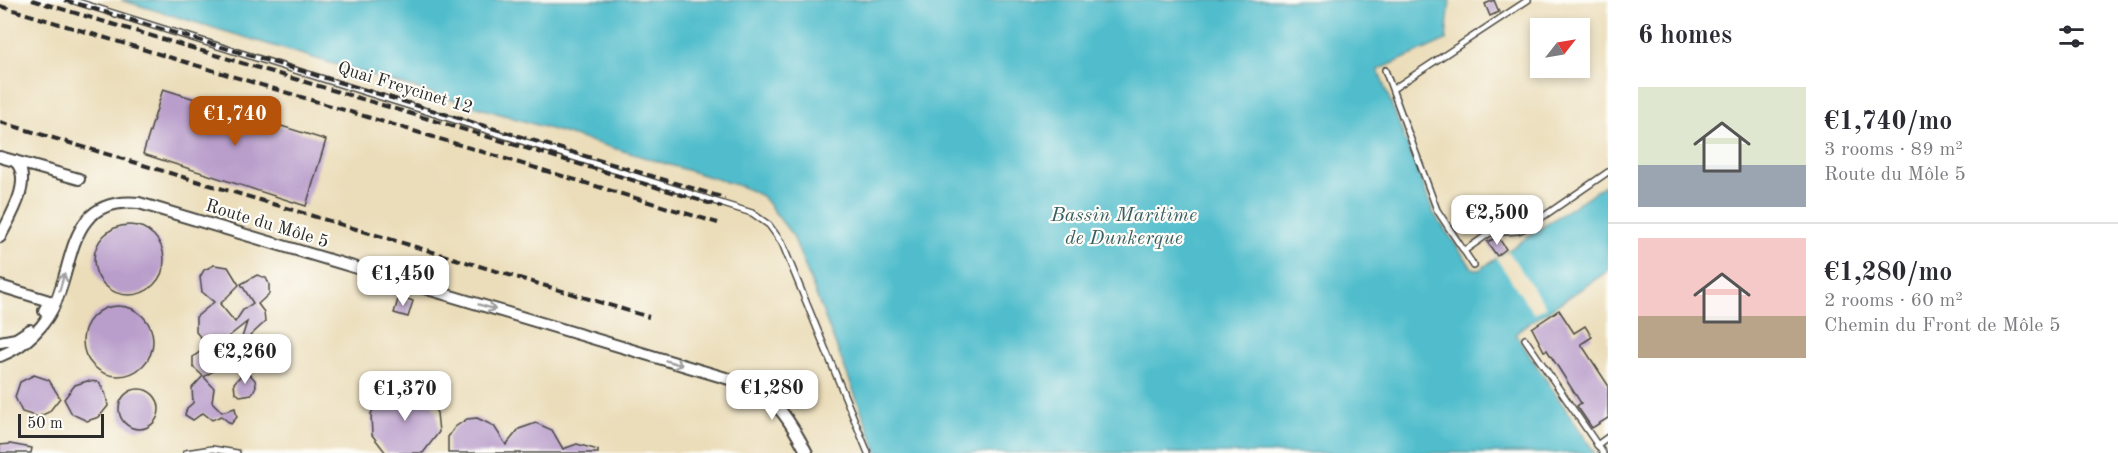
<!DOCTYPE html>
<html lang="en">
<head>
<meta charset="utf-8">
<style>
	body { margin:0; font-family:"Old Standard TT",serif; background:#f2f2f3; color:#2b2b33; height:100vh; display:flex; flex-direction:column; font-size:22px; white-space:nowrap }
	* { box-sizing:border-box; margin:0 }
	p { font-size:20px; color:#7c7c81 }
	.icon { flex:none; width:33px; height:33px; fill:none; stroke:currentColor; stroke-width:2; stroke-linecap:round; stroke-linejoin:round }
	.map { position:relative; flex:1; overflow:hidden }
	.drawer { display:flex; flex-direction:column; background:#fff; width:510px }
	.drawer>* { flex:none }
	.needle { width:39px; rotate:59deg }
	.buttons { position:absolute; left:1530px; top:18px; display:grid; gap:12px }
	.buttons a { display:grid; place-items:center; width:60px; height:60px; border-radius:0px; background:#fff; box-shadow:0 3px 9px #0003; font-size:30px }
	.scale { position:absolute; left:18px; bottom:15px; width:86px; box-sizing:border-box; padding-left:6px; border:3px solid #2b2b2b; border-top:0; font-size:16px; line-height:21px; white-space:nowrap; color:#2b2b2b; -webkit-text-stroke:4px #fdfcf7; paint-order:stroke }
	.price { position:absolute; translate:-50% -51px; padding:0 14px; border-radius:12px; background:#fff; color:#222; font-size:20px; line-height:39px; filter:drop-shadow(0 2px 3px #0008) }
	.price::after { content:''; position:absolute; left:50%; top:36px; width:18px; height:14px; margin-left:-9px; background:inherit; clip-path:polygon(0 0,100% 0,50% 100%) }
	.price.selected { background:#b45309; color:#fff }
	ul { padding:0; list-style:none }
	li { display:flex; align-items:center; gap:18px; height:150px; padding:0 30px }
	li+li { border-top:2px solid #e1e1e2 }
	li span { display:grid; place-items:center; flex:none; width:168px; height:120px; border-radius:0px; color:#555 }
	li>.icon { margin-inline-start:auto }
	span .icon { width:72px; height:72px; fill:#fffc; stroke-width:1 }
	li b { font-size:26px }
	h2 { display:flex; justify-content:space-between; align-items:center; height:72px; padding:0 30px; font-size:26px }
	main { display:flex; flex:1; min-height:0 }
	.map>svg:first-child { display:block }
</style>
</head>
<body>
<main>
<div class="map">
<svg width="1608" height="453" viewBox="0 0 1608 453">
	<rect width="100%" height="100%" fill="#fdfcf7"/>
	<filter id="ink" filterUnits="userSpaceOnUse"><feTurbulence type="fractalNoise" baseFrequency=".0167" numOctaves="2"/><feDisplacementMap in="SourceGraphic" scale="12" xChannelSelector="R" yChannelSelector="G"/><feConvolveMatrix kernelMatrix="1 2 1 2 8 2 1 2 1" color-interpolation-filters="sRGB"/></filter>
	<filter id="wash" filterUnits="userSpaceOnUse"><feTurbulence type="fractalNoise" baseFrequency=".008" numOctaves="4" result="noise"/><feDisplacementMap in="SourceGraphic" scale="24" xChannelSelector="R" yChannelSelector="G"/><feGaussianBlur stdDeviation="1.35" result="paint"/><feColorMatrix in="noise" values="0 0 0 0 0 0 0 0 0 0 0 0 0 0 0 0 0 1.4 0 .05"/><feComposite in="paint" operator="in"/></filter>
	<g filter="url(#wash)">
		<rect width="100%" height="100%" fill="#ebddb9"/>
		<path fill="#51bdcc" stroke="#3e747c" stroke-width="1.5" d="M121 0H1450L1446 40 1378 70 1434 214 1472 268 1479 270 1608 183V271L1519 330 1516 335 1595 453H878L793 236 762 196 743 187Z"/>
		<path fill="#ebddb9" d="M1508 251 1546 307 1534 314 1496 258Z"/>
		<g id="blocks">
			<g fill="#b99ecb">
				<path d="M1494 0 1499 12 1490 16 1485 4Z"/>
				<path d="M163 89 326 140 306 206 143 154Z"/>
				<circle cx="129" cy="260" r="35"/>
				<path d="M1498 237 1506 249 1497 256 1487 242Z"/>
				<path d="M214 265 228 267 239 285 220 304 235 322 243 310 253 303 241 284 257 275 266 278 269 284V294L258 304 264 312 265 322 250 336 261 347V357L249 368 240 362 237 353 247 322 224 340 208 346 196 332V317L214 302 202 292 200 277 204 270Z"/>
				<path d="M399 296 413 301 408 317 394 313Z"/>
				<circle cx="118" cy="341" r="35"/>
				<path d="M1559 310 1574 333 1585 326 1592 337 1581 344 1608 385V418L1592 428 1577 406 1581 403 1547 350 1544 351 1532 328Z"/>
				<path d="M208 346 216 355 218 362 213 371 204 377 214 388 212 402 222 412 235 408 237 417 231 424 221 416 212 420 203 413 193 420 185 415 187 408 193 403 192 388 203 376 193 367V357Z"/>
				<path d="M246 370 255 380 256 386 252 394 240 396 235 392 234 383Z"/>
				<path d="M34 375 49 380 60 398 49 412 38 417 22 412 15 397 20 382Z"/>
				<path d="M87 381 99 382 106 395 108 406 99 417 87 421 72 414 64 399 75 385Z"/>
				<circle cx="139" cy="409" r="20"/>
				<path d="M409 389 424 395 432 403 437 413 439 432 423 453H386L372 435 371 414 376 404 388 393Z"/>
				<path d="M477 418 494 426 506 445 519 429 536 423 552 430 563 449 577 444 598 450V453H448V437L455 427 467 419Z"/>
				<path d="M10 444 32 448 31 453H0V445Z"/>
			</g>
		</g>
	</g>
	<g filter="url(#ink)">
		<use href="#blocks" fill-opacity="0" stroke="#484640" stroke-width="1.5"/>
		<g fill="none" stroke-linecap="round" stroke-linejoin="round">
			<defs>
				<g id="lane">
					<path d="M71 0 752 213 769 225 782 243 868 453"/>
					<path d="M1385 70 1437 210 1474 266"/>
					<path d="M1393 89 1528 0"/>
					<path d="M1464 251 1490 233 1518 231 1528 227 1608 172"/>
					<path d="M1525 339 1603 453"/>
					<path d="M1597 445 1608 437"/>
					<path d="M186 453 212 449 237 453"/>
				</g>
				<g id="street">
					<path d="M0 157 79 179"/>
					<path d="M0 237C10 217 34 180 15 161"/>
					<path d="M0 286 49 301 44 311"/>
					<path d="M0 342 16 339 30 330"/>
					<path d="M0 356C26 346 47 325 57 299 75 254 71 197 139 203L746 384C777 398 792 424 807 453"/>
				</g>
			</defs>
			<use href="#lane" stroke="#484640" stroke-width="8"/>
			<use href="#street" stroke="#484640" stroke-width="14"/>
			<use href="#lane" stroke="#fff" stroke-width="5"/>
			<use href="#street" stroke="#fff" stroke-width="10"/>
			<g stroke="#2b2b2b" stroke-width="4" stroke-dasharray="9 4.5" stroke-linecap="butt">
				<path d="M32 0 722 207"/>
				<path d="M65 0 725 198"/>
				<path d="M0 6 718 223"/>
				<path d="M0 122 649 317"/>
			</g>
		</g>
		<defs><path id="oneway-shaft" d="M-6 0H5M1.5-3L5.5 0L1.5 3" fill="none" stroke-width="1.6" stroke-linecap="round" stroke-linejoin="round" transform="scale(1.5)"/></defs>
		<g stroke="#a0a0a0">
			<use href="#oneway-shaft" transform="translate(62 282) rotate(-74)"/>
			<use href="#oneway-shaft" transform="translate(487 307) rotate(17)"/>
			<use href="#oneway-shaft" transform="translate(674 363) rotate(17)"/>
		</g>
	</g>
	<g text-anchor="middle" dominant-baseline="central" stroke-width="4.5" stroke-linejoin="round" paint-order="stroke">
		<g font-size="18" fill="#2b2b2b" stroke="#fdfcf7">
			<text transform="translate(405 88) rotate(17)">Quai Freycinet 12</text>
			<text transform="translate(267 224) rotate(17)">Route du Môle 5</text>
		</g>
		<g font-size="20" font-style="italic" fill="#385e63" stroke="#fdfcf7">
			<text x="1124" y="216">Bassin Maritime<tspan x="1124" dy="23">de Dunkerque</tspan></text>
		</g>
	</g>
</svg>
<div class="buttons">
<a><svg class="needle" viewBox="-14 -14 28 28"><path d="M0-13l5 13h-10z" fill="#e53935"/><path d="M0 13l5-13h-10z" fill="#7c7c81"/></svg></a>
</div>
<div class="scale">50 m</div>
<b class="price selected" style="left:235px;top:147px">€1,740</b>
<b class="price" style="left:1497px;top:246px">€2,500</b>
<b class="price" style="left:403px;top:307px">€1,450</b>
<b class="price" style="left:245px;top:385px">€2,260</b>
<b class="price" style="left:772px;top:421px">€1,280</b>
<b class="price" style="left:405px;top:422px">€1,370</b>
</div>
<section class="drawer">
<h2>6 homes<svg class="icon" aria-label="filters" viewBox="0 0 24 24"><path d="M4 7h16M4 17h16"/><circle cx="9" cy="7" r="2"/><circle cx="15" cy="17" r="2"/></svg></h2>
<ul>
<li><span style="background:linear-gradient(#dfe7d0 65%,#9aa5b1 0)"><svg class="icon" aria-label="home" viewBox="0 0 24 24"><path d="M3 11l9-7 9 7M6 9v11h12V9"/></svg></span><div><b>€1,740/mo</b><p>3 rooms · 89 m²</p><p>Route du Môle 5</p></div></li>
<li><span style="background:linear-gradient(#f6c9c9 65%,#b9a48a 0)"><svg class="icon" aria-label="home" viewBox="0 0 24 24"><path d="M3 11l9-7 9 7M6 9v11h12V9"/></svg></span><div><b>€1,280/mo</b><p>2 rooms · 60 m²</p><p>Chemin du Front de Môle 5</p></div></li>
</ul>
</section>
</main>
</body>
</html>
